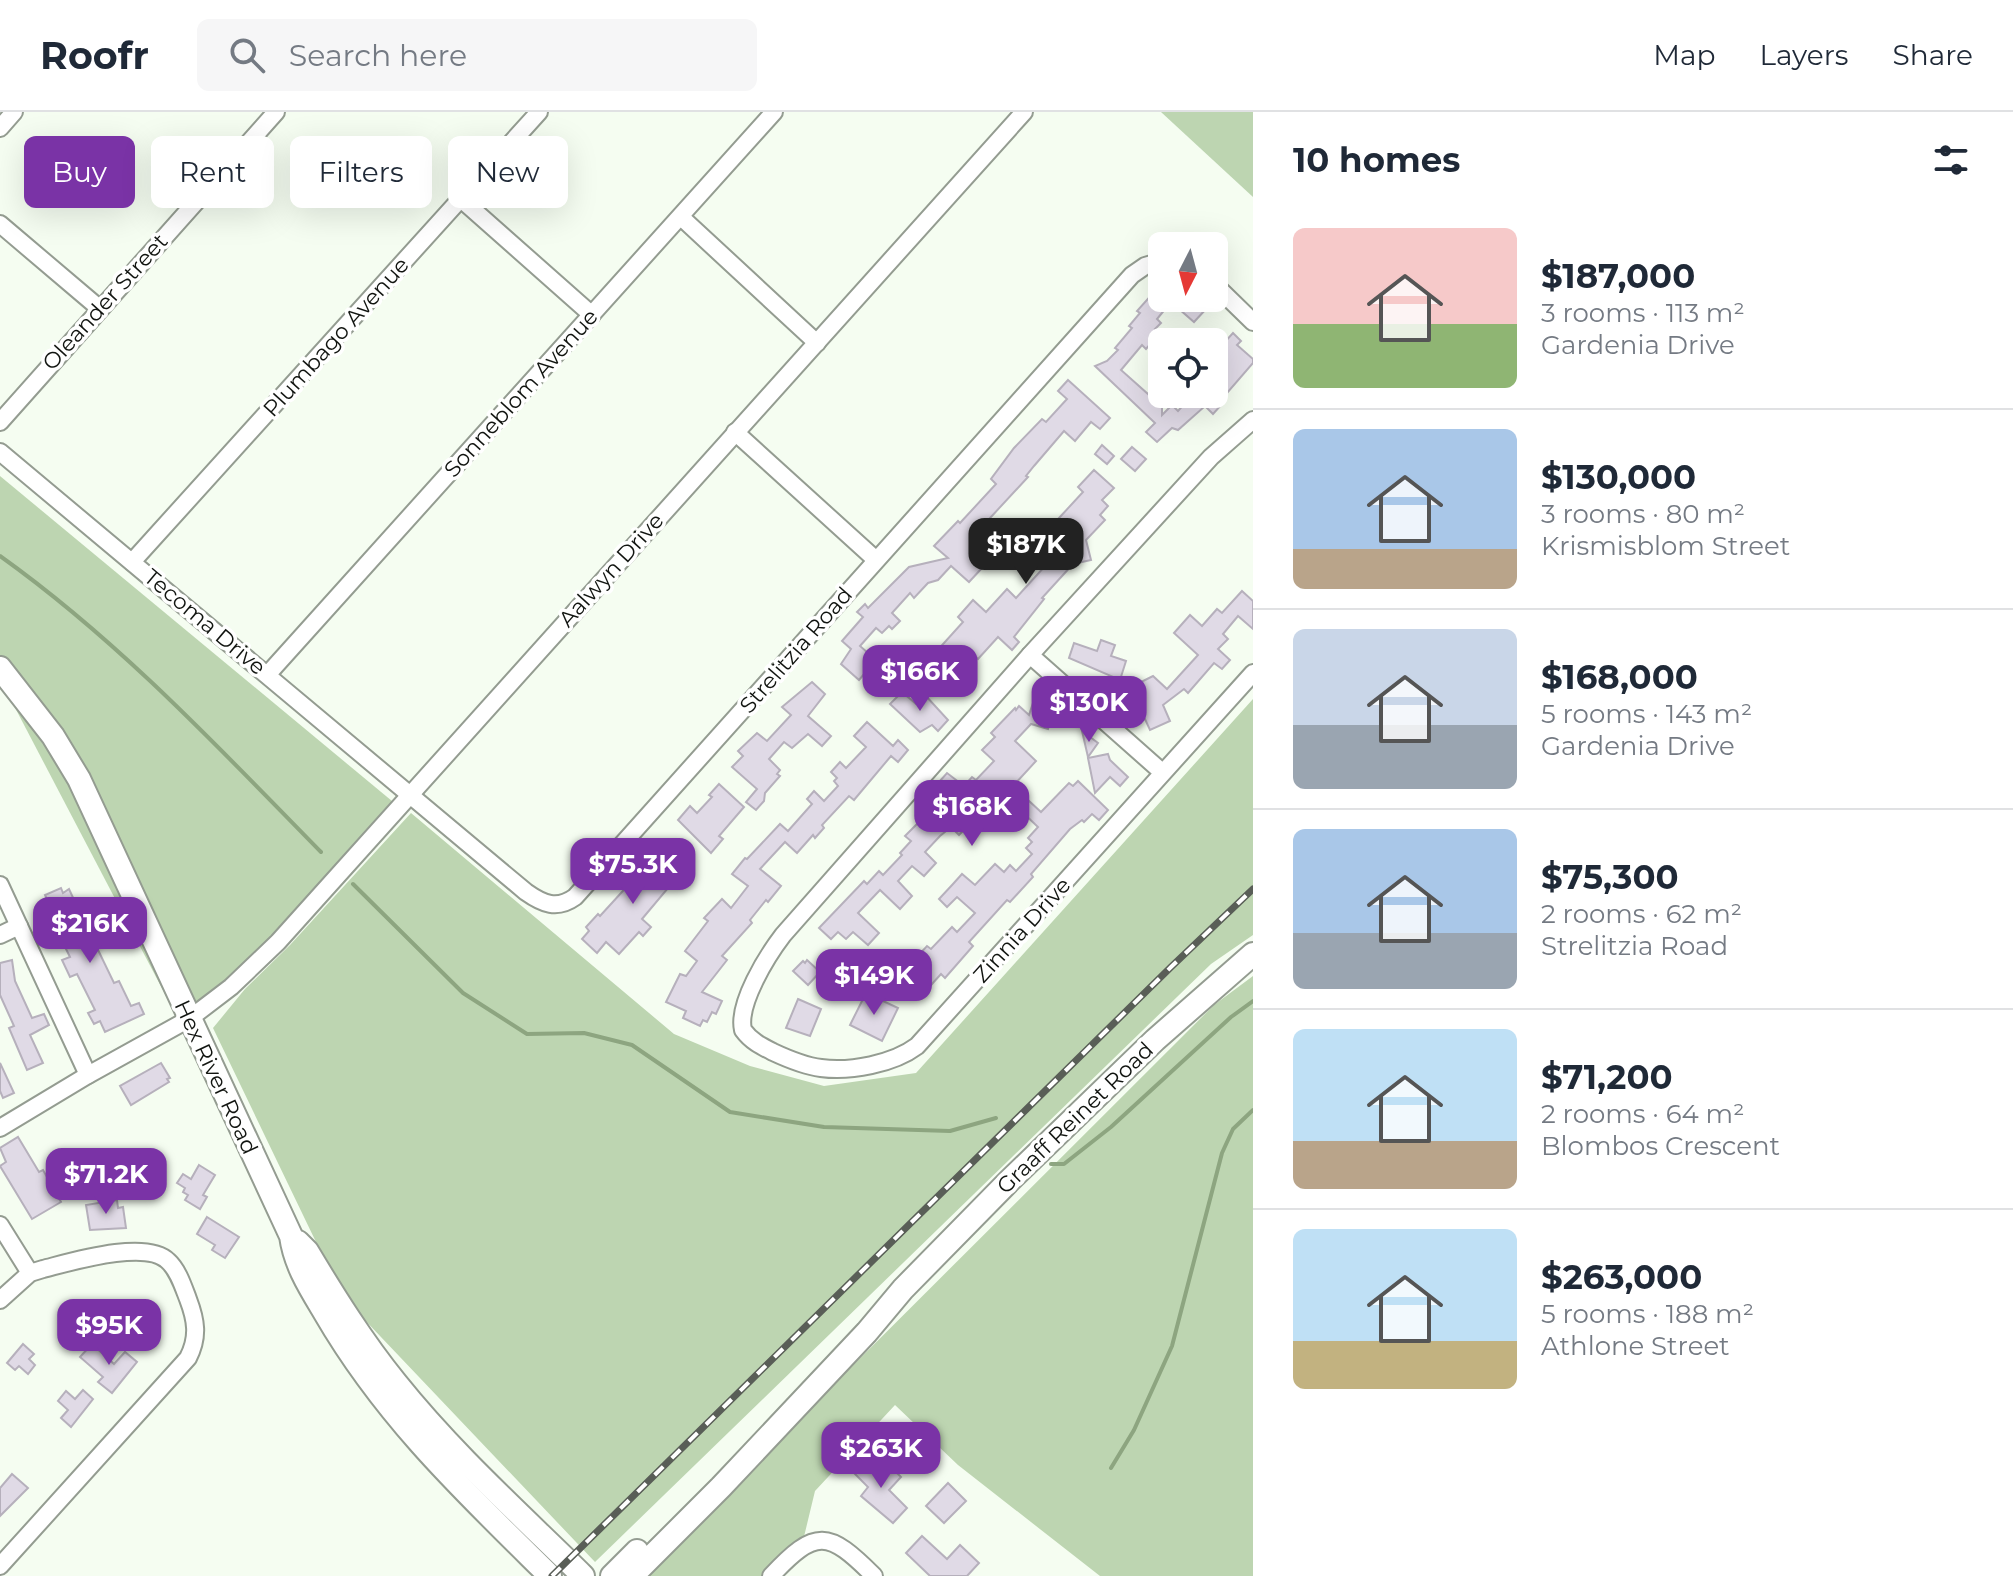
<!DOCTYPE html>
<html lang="en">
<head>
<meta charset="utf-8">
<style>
	body { margin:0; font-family:Montserrat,sans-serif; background:#f6f6f7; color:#1f2937; height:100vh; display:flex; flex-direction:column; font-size:30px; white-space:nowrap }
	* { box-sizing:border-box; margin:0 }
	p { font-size:26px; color:#747a83 }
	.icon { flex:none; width:44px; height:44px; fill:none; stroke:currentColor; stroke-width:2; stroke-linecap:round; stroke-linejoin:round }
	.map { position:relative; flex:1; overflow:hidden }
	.drawer { display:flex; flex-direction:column; background:#fff; width:760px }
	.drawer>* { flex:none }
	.hud { position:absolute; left:24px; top:24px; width:760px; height:72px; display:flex; gap:16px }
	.needle { width:52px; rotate:186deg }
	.tools { position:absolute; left:1148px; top:120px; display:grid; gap:16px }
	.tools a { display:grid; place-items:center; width:80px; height:80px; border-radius:12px; background:#fff; box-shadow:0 8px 32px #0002; font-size:40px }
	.price { position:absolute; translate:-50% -68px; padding:0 18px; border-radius:16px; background:#7a33a6; color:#fff; font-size:26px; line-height:52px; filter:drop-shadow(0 2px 4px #0008) }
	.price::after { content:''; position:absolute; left:50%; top:48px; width:24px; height:18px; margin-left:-12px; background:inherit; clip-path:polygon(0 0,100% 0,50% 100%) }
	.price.active { background:#222; color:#fff }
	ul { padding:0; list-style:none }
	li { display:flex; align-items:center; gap:24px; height:200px; padding:0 40px }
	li+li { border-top:2px solid #e0e1e3 }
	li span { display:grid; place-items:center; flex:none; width:224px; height:160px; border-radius:12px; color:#555 }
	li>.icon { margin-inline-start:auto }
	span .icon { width:96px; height:96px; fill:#fffc; stroke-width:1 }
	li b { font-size:34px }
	h2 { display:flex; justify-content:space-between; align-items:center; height:96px; padding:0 40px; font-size:34px }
	.tag { padding:0 28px; border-radius:12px; background:#fff; box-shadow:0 8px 32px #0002; font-size:28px; line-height:72px }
	.tag.active { background:#7a33a6; color:#fff }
	header { display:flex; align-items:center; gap:48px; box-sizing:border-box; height:112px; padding:0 40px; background:#fff; border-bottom:2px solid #e0e1e3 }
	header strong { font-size:38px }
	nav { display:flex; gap:44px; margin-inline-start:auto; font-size:28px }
	.search { width:560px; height:72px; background:#f6f6f7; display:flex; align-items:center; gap:20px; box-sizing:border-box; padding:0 28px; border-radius:12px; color:#747a83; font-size:30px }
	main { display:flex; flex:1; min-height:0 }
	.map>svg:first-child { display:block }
</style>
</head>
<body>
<header>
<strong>Roofr</strong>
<div class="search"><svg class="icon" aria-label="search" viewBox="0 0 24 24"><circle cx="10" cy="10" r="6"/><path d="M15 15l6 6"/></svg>Search here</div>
<nav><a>Map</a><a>Layers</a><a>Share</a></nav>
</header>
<main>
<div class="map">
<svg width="1253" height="1464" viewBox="0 0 1253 1464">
	<rect width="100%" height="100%" fill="#f5fdf1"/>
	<g fill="#bdd5b1">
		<path d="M1161 0H1253V85Z"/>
		<path d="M0 364 398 694 231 866 177 905 0 567Z"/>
		<path d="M1253 587V823L1211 852 595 1450 342 1184 213 916 245 877 290 833 411 701 674 922 750 954 824 974 916 961Z"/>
		<path d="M1253 864V1464H1100L958 1353 895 1293 815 1379 802 1433 772 1464H642L1214 893Z"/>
	</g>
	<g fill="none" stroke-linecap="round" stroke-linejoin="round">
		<g stroke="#8da580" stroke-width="4">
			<path d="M0 444C119 529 219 636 321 740"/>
			<path d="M353 772 463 881 527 922 584 921 632 933 730 1000 824 1015 950 1019 996 1006"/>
			<path d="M1051 1052H1064L1111 1015 1231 905 1253 889"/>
			<path d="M1111 1356 1134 1318 1172 1234 1222 1041 1233 1017 1253 998"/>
		</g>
	</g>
	<g fill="#e0dae6" stroke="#b6b0bc" stroke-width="2">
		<path d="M1162 171V186H1193L1206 197 1194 210 1171 190 1157 207 1161 211 1155 217 1160 221 1146 237 1142 233 1121 258 1148 282 1162 267V303L1172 293 1178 299 1193 282H1214V234L1220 228 1224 231 1233 221 1241 229 1237 233 1253 247V251L1220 289 1223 291 1213 302 1205 294 1178 318 1172 316 1157 330 1146 320 1155 311 1095 254 1107 249 1118 238 1115 236 1132 216 1129 214 1140 201 1137 199Z"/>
		<path d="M1068 268 1110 306 1100 317 1091 310 1075 329 1064 319 1034 354 1026 364 1028 365 990 406 994 410 978 428 993 442 982 456 969 470 951 454 938 468 928 471 914 486 910 481 892 501 900 509 892 517 889 514 882 521 876 516 860 534 876 548 859 568 841 552 851 537 842 529 863 505 857 500 865 492 868 496 909 455 948 446 934 434 958 409 960 411 996 372 991 367 1014 336 1042 307 1046 310 1067 287 1058 279Z"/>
		<path d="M1102 333 1114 344 1107 352 1095 342Z"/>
		<path d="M1132 335 1146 347 1135 359 1121 347Z"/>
		<path d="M1094 358 1114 376 1102 388 1108 394 1100 403 1105 408 1086 428 1091 448 1073 452 1042 486 1044 487 1014 525 1019 530 1012 538 998 525 978 547 974 543 957 561 954 558 948 565 931 549 937 543 935 541 963 510 958 505 973 488 986 500 1007 477 1016 486 1066 431 1062 427 1071 418 1059 406 1083 380 1078 375Z"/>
		<path d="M1242 479 1253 489V517L1238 504 1223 522 1228 527 1218 537 1230 548 1222 557 1214 551 1188 581 1184 577 1163 593 1170 609 1150 618 1145 607 1140 609 1127 577 1153 564 1167 577 1198 543 1174 521 1190 503 1202 514 1217 497 1222 501Z"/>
		<path d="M1101 528 1115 533 1111 544 1126 549 1120 568 1069 546 1074 531 1097 539Z"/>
		<path d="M812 570 825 582 808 604 831 624 822 634 808 622 792 636 784 630 769 647 780 658 777 662 780 664 765 681 764 689 756 698 746 690 757 677 732 655 743 644 738 639 757 621 767 629 791 603 782 595Z"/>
		<path d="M902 580 916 592 925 583 948 608 938 619 932 613 920 620 890 592Z"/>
		<path d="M1034 588 1051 593V596L1054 597 1053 602 1056 603 1053 613 1049 612 1048 617 1031 612 1015 629 1036 649 1013 674 1041 700 1069 671 1073 674 1078 669 1108 698 1099 708 1092 702 1084 710 1082 708 1070 717 1031 762 1033 765 1010 790 1007 788 969 830 973 834 945 866 941 862 922 883 910 873 905 879 896 871 913 854 911 851 927 834 931 837 952 815 957 820 975 801 957 785 947 795 939 787 953 772 962 762 975 773 995 752 1004 760 1010 753 1016 759 1032 742 1026 736 1032 730 1028 726 1038 715 1016 694 1013 697 1002 686 991 697 987 694 959 723 951 715 940 724 925 740 936 751 924 764 912 754 898 769 912 784 900 797 880 778 858 801 879 821 868 833 853 820 846 827 838 820 831 827 819 816 864 769 867 772 879 759 883 763 902 743 900 741 911 729 905 724 949 680 939 670 947 661 964 674 972 665 976 668 994 649 982 638 995 625 991 621 1015 596 1016 598 1019 594 1029 603Z"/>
		<path d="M867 610 893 634 898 628 908 638 898 650 891 644 854 688 849 684 822 713 824 716 815 726 813 723 797 741 785 730 760 757 781 774 768 790 766 788 750 808 752 811 722 844 727 848 702 880 722 889 716 902 712 900 707 910 703 908 700 914 683 906 686 899 666 890 680 862 686 864 697 849 685 839 708 809 704 806 722 787 731 796 748 774 732 762 745 746 747 747 780 712 788 719 812 692 807 687 814 679 824 689 838 674 834 669 837 666 831 660 840 650 846 656 866 635 854 624Z"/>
		<path d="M1082 619 1098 631 1088 645Z"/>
		<path d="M1108 642 1110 648 1128 665 1120 674 1110 665 1095 681 1088 646Z"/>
		<path d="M719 672 744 695 719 724 723 727 711 741 678 708 690 694 697 701 712 685 709 683Z"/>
		<path d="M660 729 670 738 665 743 683 764 676 772 673 770 642 807 651 815 643 824 639 820 619 842 606 830 597 841 582 827 589 819 586 815 598 802 600 804 632 769 636 773 653 756 650 753 655 747 649 741Z"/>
		<path d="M61 776 63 781 69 777 75 790 78 788 88 810 85 811 114 871 119 869 131 894 139 891 144 902 105 920 100 909 94 912 88 901 95 898 77 862 70 865 62 848 70 845 62 829 66 827 45 783Z"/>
		<path d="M12 848 15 869 32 906 44 902 49 913 30 923 43 951 27 958 9 916 14 914 0 883V851Z"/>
		<path d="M807 848 820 860 808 873 793 859 803 849 805 851Z"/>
		<path d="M847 850 859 861 848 873 836 862Z"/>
		<path d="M866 881 898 896 882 929 850 913Z"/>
		<path d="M798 887 821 897 810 924 786 916Z"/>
		<path d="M0 951 14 981 3 986 0 979Z"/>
		<path d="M161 951 170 966 167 967 169 970 131 993 120 974Z"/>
		<path d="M18 1025 39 1060 43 1058 61 1090 32 1107 0 1054 6 1050 0 1036Z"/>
		<path d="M199 1053 215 1063 203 1083 207 1085 200 1097 185 1088 188 1083 183 1080 185 1076 177 1071 183 1062 191 1067Z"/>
		<path d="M117 1088 118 1096 123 1095 126 1116 90 1118 86 1093Z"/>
		<path d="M207 1105 239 1125 225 1146 212 1138 215 1133 197 1122Z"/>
		<path d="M23 1232 34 1242 29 1247 35 1253 28 1262 19 1254 15 1258 7 1251Z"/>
		<path d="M92 1232 114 1252 125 1240 137 1250 112 1281 98 1270 103 1265 80 1245Z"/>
		<path d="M83 1278 93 1287 71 1315 61 1306 68 1298 58 1289 66 1279 75 1287Z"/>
		<path d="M863 1347 880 1363 890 1354 901 1365 889 1378 907 1396 893 1411 861 1384 868 1375 852 1359Z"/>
		<path d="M12 1362 28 1376 0 1404V1376Z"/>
		<path d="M948 1371 966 1389 944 1411 926 1394Z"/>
		<path d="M922 1424 947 1447 960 1433 979 1451 967 1464H930L906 1441Z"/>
	</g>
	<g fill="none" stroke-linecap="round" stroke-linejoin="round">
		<defs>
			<g id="street">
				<path d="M0 16 14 0"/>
				<path d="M461 87 592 203"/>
				<path d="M681 105 817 231"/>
				<path d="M0 112 99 196"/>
				<path d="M1214 172 1253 210"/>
				<path d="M1253 308 1211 345 1030 543 783 823C767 844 737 892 743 918 751 929 761 934 773 940 788 947 805 954 821 956 850 960 893 952 917 934L1253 561"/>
				<path d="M0 310 276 0"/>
				<path d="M735 320 875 447"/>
				<path d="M0 340 526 780C543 792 557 798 575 785L1132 163 1145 154 1162 149"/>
				<path d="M132 450 539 0"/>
				<path d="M1030 543 1162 660"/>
				<path d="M268 562 774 0"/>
				<path d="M0 773 88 963"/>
				<path d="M0 823 19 814"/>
				<path d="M0 1016 88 963 189 907 231 875 278 830 1024 0"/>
				<path d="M0 1113 30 1161"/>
				<path d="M0 1188 30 1161 43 1157C71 1150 146 1127 168 1149 178 1158 183 1174 188 1187 196 1208 199 1225 188 1246L0 1454"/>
				<path d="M771 1464C816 1416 828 1418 874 1464"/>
			</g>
			<g id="secondary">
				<path d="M0 556 53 624 79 667 291 1124C295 1153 310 1176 325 1201 386 1306 465 1380 550 1464"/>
				<path d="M298 1130 307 1139C334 1184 362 1229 396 1271 452 1341 519 1401 583 1464"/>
				<path d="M612 1464 637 1439"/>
				<path d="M632 1464 721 1375 867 1220 903 1177 1009 1069 1155 928 1253 842"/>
			</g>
		</defs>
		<use href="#street" stroke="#949c91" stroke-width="20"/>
		<use href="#secondary" stroke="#949c91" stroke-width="26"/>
		<use href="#street" stroke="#fff" stroke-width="16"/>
		<use href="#secondary" stroke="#fff" stroke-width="22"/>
		<defs>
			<path id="rail" d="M552 1464 1171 855 1253 777"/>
		</defs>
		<use href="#rail" stroke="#595e57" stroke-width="7"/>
		<use href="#rail" stroke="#fff" stroke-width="4" stroke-dasharray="12" stroke-linecap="butt"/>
	</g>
	<g text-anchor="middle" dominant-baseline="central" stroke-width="7" stroke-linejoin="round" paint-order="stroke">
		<g font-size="22" fill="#111410" stroke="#fff">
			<text transform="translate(105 190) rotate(-48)">Oleander Street</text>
			<text transform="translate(336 225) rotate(-48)">Plumbago Avenue</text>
			<text transform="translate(521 281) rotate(-48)">Sonneblom Avenue</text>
			<text transform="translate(611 458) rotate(-48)">Aalwyn Drive</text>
			<text transform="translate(205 510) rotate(40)">Tecoma Drive</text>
			<text transform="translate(796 538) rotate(-49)">Strelitzia Road</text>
			<text transform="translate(1022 818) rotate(-48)">Zinnia Drive</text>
			<text transform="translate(216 965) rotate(65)">Hex River Road</text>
			<text transform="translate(1075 1006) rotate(-44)">Graaff Reinet Road</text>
		</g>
	</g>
</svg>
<div class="tools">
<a><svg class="needle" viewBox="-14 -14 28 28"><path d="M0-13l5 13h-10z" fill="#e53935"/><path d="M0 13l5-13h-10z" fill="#747a83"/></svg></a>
<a><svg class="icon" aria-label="locate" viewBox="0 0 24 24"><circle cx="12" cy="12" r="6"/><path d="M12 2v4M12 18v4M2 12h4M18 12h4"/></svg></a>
</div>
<b class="price active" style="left:1026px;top:474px">$187K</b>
<b class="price" style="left:920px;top:601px">$166K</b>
<b class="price" style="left:1089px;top:632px">$130K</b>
<b class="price" style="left:972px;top:736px">$168K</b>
<b class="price" style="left:633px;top:794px">$75.3K</b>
<b class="price" style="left:90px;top:853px">$216K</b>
<b class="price" style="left:874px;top:905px">$149K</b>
<b class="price" style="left:106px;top:1104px">$71.2K</b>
<b class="price" style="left:109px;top:1255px">$95K</b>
<b class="price" style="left:881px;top:1378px">$263K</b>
<div class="hud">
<a class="tag active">Buy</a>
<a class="tag">Rent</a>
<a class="tag">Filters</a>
<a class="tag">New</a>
</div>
</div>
<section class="drawer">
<h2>10 homes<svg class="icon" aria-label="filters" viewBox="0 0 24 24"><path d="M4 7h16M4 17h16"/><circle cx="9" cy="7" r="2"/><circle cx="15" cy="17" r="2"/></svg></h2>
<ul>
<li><span style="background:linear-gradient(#f6c9c9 60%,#8fb573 0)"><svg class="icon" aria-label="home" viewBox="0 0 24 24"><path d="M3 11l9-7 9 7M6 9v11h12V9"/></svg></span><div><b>$187,000</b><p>3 rooms · 113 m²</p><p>Gardenia Drive</p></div></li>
<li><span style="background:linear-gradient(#a9c7e8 75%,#b9a48a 0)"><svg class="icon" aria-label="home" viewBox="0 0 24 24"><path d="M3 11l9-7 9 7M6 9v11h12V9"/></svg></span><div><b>$130,000</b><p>3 rooms · 80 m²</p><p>Krismisblom Street</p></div></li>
<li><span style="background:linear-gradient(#c9d6e8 60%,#9aa5b1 0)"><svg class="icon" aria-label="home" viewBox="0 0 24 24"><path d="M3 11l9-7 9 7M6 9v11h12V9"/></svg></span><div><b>$168,000</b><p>5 rooms · 143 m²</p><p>Gardenia Drive</p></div></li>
<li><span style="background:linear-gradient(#a9c7e8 65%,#9aa5b1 0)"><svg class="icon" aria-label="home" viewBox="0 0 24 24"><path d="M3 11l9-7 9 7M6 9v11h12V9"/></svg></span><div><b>$75,300</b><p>2 rooms · 62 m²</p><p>Strelitzia Road</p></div></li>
<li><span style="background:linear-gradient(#bfe0f5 70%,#b9a48a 0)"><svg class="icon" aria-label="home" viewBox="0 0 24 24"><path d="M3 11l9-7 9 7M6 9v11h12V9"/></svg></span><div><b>$71,200</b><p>2 rooms · 64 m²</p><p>Blombos Crescent</p></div></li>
<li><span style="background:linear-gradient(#bfe0f5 70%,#c2b280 0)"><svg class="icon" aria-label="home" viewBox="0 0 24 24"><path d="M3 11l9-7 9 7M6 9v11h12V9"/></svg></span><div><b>$263,000</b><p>5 rooms · 188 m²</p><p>Athlone Street</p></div></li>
</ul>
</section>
</main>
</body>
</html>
